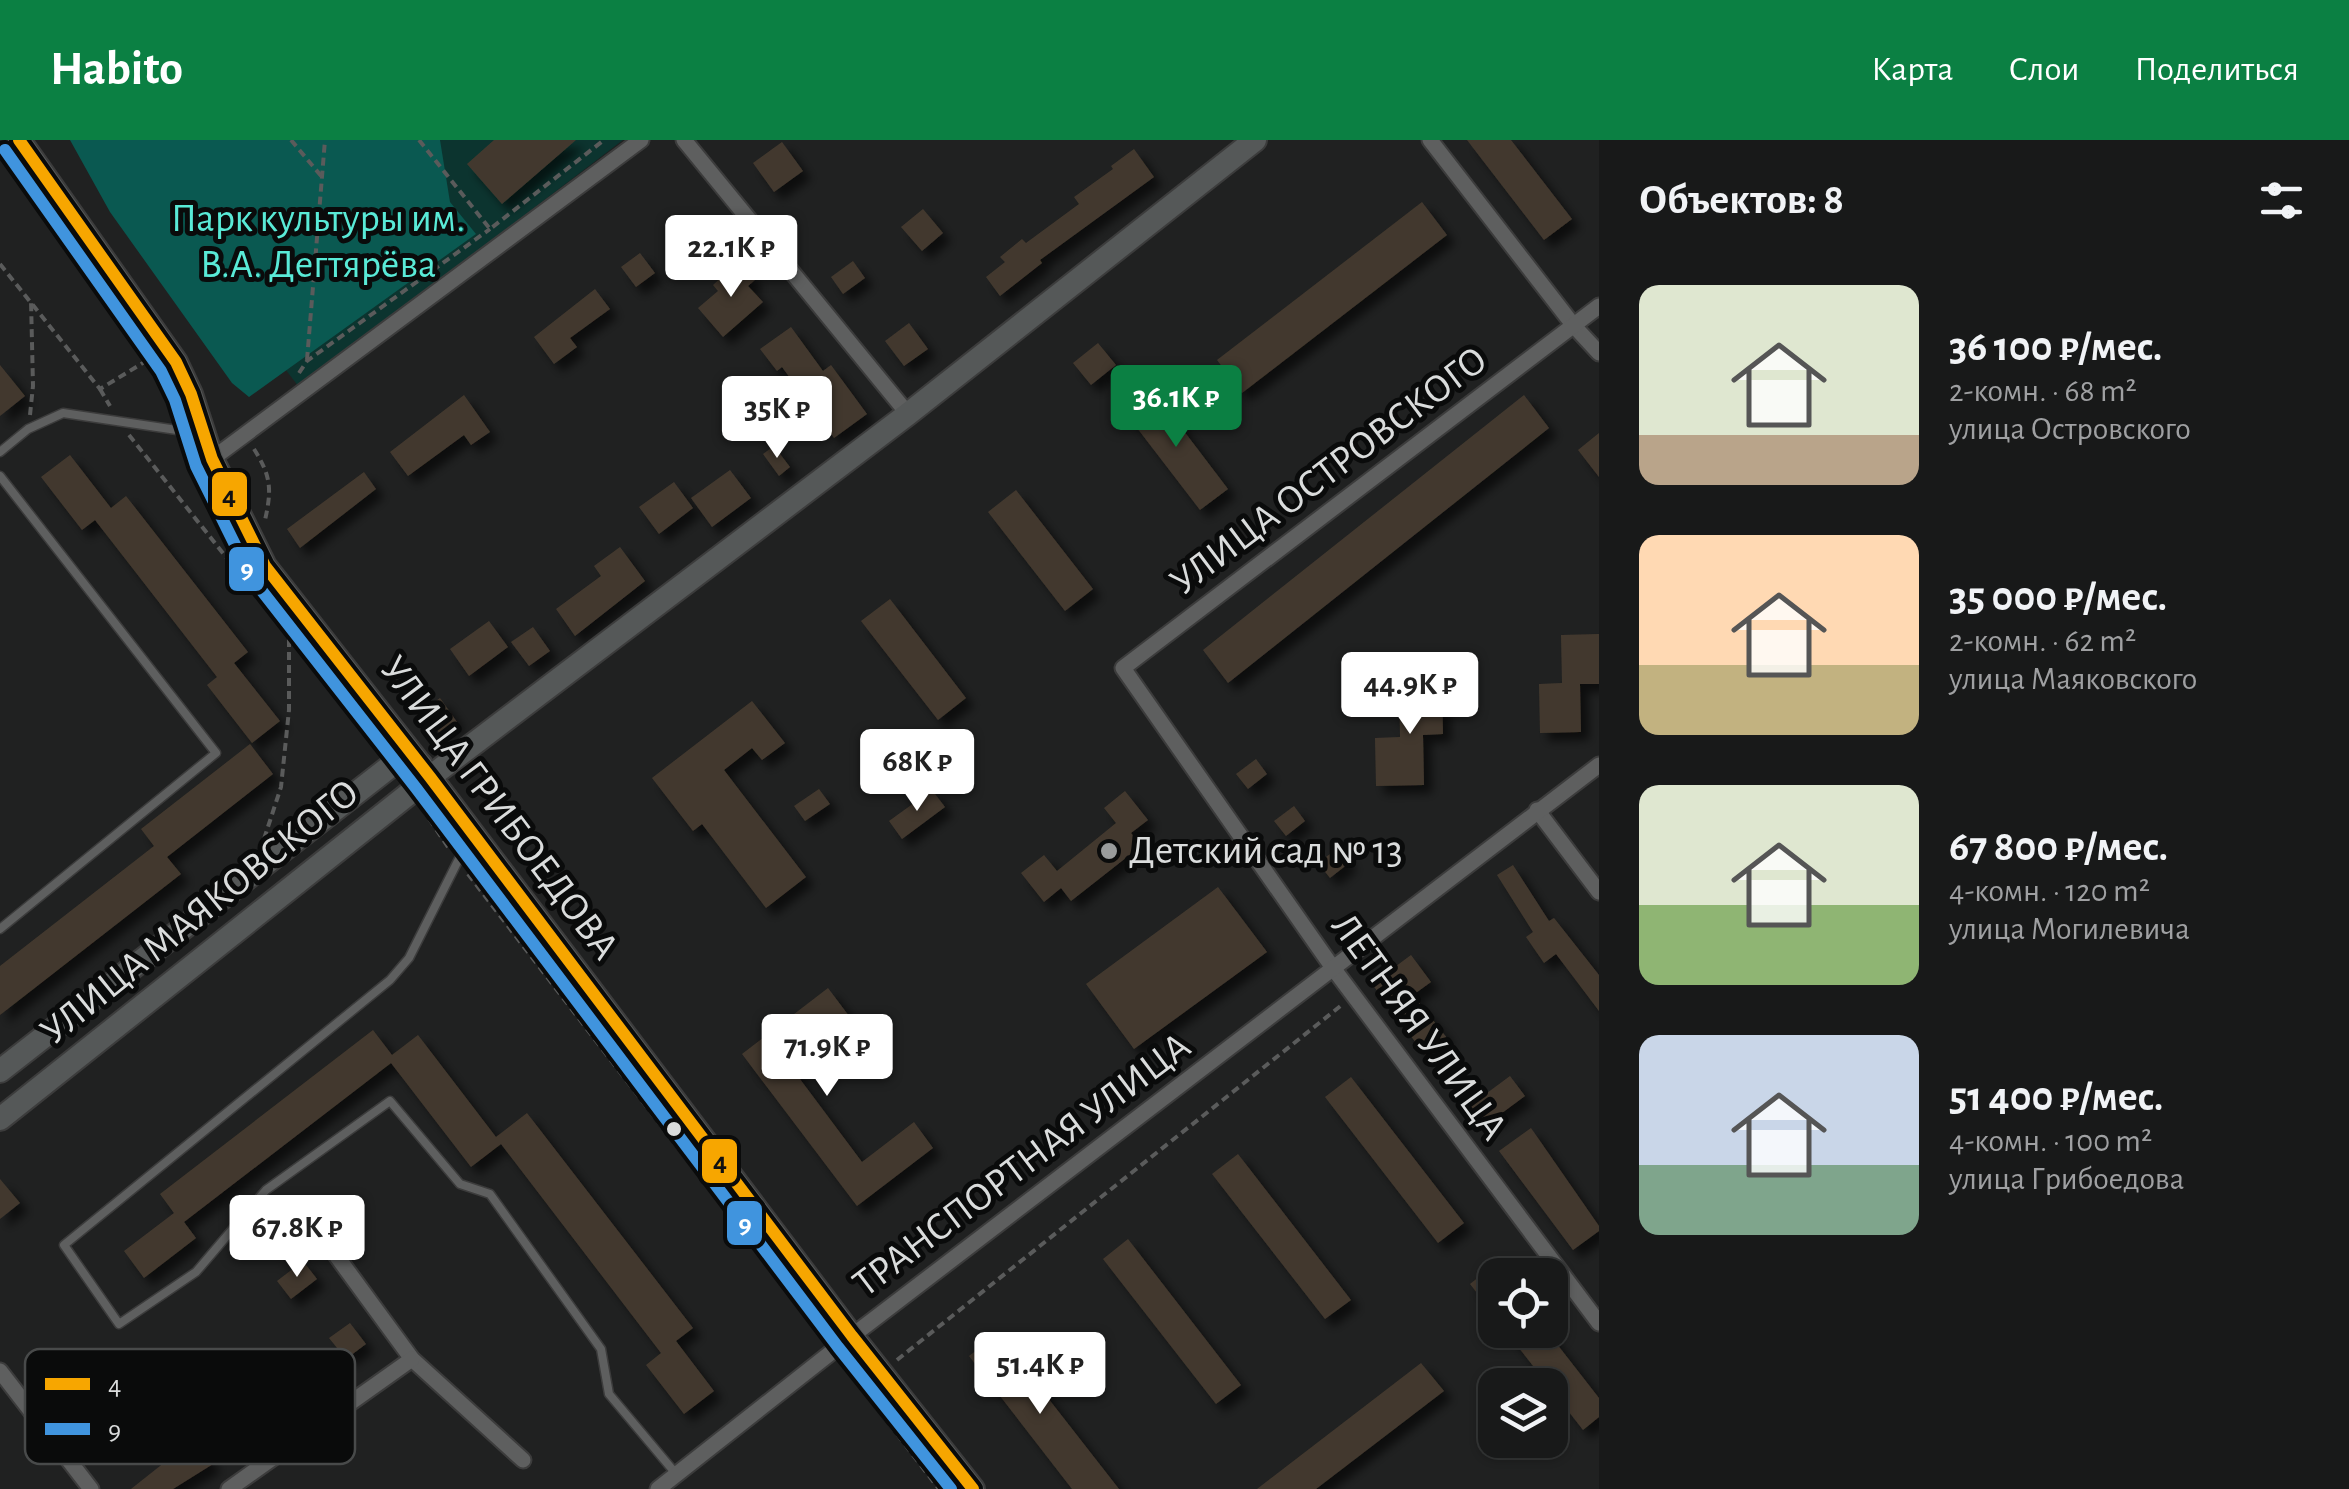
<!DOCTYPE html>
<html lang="ru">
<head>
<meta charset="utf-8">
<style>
	body { margin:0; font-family:"Alegreya Sans",sans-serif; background:#252626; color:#f1f3f6; height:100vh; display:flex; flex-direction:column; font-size:38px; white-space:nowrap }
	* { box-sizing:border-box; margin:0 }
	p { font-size:32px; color:#9fa0a2 }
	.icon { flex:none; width:55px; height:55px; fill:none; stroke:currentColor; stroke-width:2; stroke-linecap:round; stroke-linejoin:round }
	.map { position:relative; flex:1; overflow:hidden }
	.sheet { display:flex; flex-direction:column; background:#181919; width:750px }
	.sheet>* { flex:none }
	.fabs { position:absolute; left:1478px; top:1118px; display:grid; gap:20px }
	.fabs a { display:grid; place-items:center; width:90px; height:90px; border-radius:20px; background:#181919; box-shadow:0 2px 8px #0004,0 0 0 2px #363838; font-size:50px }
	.price { position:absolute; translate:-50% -85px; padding:0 22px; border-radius:10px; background:#fff; color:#222; font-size:32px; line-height:65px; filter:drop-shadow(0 2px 5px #0008) }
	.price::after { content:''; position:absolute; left:50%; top:60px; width:30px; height:22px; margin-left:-15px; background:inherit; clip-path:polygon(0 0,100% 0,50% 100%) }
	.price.active { background:#0b8043; color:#fff }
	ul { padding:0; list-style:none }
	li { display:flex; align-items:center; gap:30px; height:250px; padding:0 40px }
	li span { display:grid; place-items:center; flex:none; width:280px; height:200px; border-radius:20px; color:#555 }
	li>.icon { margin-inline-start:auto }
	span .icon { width:120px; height:120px; fill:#fffc; stroke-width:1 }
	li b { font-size:42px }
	h2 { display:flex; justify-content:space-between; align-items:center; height:120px; padding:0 40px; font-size:42px }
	header { display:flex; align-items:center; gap:60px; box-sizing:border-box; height:140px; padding:0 50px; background:#0b8043; color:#fff }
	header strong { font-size:48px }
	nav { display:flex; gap:55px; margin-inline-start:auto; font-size:35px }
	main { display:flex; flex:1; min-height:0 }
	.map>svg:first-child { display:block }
</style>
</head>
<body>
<header>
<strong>Habito</strong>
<nav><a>Карта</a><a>Слои</a><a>Поделиться</a></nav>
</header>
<main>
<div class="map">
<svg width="1599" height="1349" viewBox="0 0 1599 1349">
	<defs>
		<filter id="shadow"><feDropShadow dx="8" dy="8" stdDeviation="5" flood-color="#0009"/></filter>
	</defs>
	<rect width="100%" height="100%" fill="#202121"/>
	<path fill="#0c342f" d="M107 0H623L299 247Z"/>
	<path fill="#0a5951" d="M70 0H440L450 62 476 94 249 257 232 243 110 72Z"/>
	<g fill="#43392e" filter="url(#shadow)">
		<path d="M494 0H576L502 64 467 24Z"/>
		<path d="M1467 0H1511L1572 79 1544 100Z"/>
		<path d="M782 2 803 31 774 52 753 23Z"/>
		<path d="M1134 9 1154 37 1040 120 1042 123 1000 156 986 137 1005 122 1000 117 1022 99 1026 103 1079 64 1074 57 1113 29 1111 26Z"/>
		<path d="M1422 62 1447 95 1242 253 1217 220Z"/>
		<path d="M923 69 943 93 922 111 901 87Z"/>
		<path d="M640 113 655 133 636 147 621 127Z"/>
		<path d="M853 121 865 138 843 154 831 137Z"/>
		<path d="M738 122 755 140 748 146 763 162 723 197 698 168 718 151 713 145Z"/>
		<path d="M595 149 610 169 570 198 577 207 554 224 534 197Z"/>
		<path d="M909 183 928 209 904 226 885 201Z"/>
		<path d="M791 187 823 231 831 225 867 274 834 298 782 227 777 231 760 209Z"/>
		<path d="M1098 203 1116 225 1091 245 1073 223Z"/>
		<path d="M0 225 25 256 0 276Z"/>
		<path d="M1152 249 1228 349 1200 370 1124 271Z"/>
		<path d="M464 255 490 292 471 305 464 295 408 336 390 312Z"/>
		<path d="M1524 255 1549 288 1228 543 1203 510Z"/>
		<path d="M1599 293V337L1578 310Z"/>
		<path d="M774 306 790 327 779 336 763 314Z"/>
		<path d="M70 315 111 368 126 356 248 512 234 523 280 581 252 603 207 545 217 537 95 380 82 390 41 337Z"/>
		<path d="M730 330 751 358 712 387 691 358Z"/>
		<path d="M364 332 376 349 300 408 287 389Z"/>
		<path d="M674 342 693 368 659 394 639 367Z"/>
		<path d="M1016 350 1093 449 1065 471 988 372Z"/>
		<path d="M620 407 645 441 575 496 556 469 601 436 594 426Z"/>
		<path d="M890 459 966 558 938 580 861 481Z"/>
		<path d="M489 481 508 507 469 536 450 509Z"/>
		<path d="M533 487 550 511 529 526 511 502Z"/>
		<path d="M1599 494V544H1580L1581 592 1540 593 1539 544 1562 543 1561 495Z"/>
		<path d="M1442 546 1443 594 1423 595 1424 645 1376 646 1375 598 1400 597 1399 547Z"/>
		<path d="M440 558 457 582 440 594 423 570Z"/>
		<path d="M752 561 785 603 762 620 752 608 724 630 806 737 766 768 702 684 693 691 652 638Z"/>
		<path d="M250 604 273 634 167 717 181 734 0 875V826L154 706 141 689Z"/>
		<path d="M1256 619 1267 634 1248 649 1236 634Z"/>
		<path d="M819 649 830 664 805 681 794 666Z"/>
		<path d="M932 650 945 667 902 699 889 681Z"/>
		<path d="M1125 651 1148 680 1131 693 1141 706 1071 761 1061 748 1044 762 1021 733 1044 715 1057 731 1116 683 1104 668Z"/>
		<path d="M1294 666 1305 681 1286 696 1274 681Z"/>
		<path d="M1338 708 1349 723 1330 738 1318 723Z"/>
		<path d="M1513 725 1549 781 1554 778 1599 835V871L1556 814 1544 823 1526 797 1533 792 1497 735Z"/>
		<path d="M1218 747 1267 812 1134 909 1086 844Z"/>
		<path d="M1411 815 1431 842 1413 855 1447 898 1425 915 1372 844Z"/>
		<path d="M828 848 855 884 794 931 862 1022 914 982 933 1008 857 1066 742 914Z"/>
		<path d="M373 890 392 915 418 895 496 997 527 973 693 1188 676 1201 714 1251 684 1274 646 1225 661 1213 501 1004 471 1027 391 923 184 1082 196 1098 144 1138 124 1111 174 1073 160 1054Z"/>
		<path d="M1510 936 1525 956 1483 987 1468 967Z"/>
		<path d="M1351 937 1464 1083 1438 1103 1325 957Z"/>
		<path d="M1531 988 1599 1086V1091L1573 1110 1499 1011Z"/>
		<path d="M1238 1014 1351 1160 1325 1179 1212 1034Z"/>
		<path d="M0 1039 20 1063 0 1079Z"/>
		<path d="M1128 1099 1241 1245 1216 1264 1103 1119Z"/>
		<path d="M303 1121 317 1139 291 1159 277 1141Z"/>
		<path d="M1495 1124V1176L1470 1144Z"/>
		<path d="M350 1183 366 1204 346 1219 329 1198Z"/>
		<path d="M1505 1190H1546L1599 1258V1277L1583 1290Z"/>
		<path d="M998 1194 1119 1349H1072L969 1216Z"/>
		<path d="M1421 1223 1444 1251 1316 1349H1257Z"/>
		<path d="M194 1299 213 1324 173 1349H131Z"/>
	</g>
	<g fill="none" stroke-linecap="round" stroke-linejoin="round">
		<defs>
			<g id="lane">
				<path d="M0 312 28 289 63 273 197 293"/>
				<path d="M0 336 216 613 0 789"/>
				<path d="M471 695 409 818 390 840 64 1105 119 1184 196 1132 266 1050 390 961 460 1044 490 1054 601 1209 609 1254 677 1335"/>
			</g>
			<g id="street">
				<path d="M684 0 908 274"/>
				<path d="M1430 0 1574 186 1599 213"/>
				<path d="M1599 166 1123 528 1333 828 1599 1183"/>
				<path d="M212 319 641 0"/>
				<path d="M1537 670 1599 752"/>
				<path d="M322 1096 412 1219 523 1320"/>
				<path d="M0 1231 91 1349"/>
				<path d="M229 1349 412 1219"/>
				<path d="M658 1349 852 1196 1599 625"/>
			</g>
			<g id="secondary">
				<path d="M19 0 176 222 191 254 212 319 265 426 430 637 852 1196 973 1349"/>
				<path d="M0 931 392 625H421"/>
				<path d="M0 979 430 637 908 274 1255 0"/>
			</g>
		</defs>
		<use href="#lane" stroke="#3c3c3c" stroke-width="11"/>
		<use href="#street" stroke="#3c3c3c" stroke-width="19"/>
		<use href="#secondary" stroke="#3c3c3c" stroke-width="26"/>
		<g stroke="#5a5b5b" stroke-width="4" stroke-dasharray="8 5" stroke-linecap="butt">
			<path d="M291 0 322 37"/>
			<path d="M419 0 490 89 604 0"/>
			<path d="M0 124 100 249 151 218"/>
			<path d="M307 220 325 0"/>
			<path d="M299 233 307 221 490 89"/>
			<path d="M100 249 110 266"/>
			<path d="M30 275 33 246 31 160"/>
			<path d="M129 295 378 608"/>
			<path d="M254 309C271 336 272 349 265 380"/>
			<path d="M422 668 450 710"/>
			<path d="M264 699 281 647 289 570V497"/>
			<path d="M468 734 824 1198"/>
			<path d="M897 1220 1343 864"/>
			<path d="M842 1222 939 1349"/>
		</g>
		<use href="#lane" stroke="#5e5f5f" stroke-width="8"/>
		<use href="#street" stroke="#5e5f5f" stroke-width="15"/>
		<use href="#secondary" stroke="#555858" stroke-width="22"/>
		<defs>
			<path id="bus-1" d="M19 0 176 222 191 254 212 319 265 426 430 637 852 1196 973 1349"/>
			<path id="bus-2" d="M5 10 161 231 175 260 196 326 251 437 416 648 838 1207 951 1349"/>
		</defs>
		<use href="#bus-1" stroke="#0a0b0b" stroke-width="20"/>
		<use href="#bus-2" stroke="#0a0b0b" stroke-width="20"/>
		<use href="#bus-1" stroke="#f7a600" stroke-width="12"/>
		<use href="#bus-2" stroke="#4094de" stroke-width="12"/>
	</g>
	<circle fill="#999b9b" stroke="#0a0b0b" stroke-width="4" cx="1109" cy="711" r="10"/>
	<circle fill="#dadcdc" stroke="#0a0b0b" stroke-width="4" cx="674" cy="989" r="9"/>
	<g text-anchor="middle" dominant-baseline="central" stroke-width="10" stroke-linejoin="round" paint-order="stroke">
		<g font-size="40" fill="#59ead7" stroke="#0a0b0b">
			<text x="318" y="79">Парк культуры им.<tspan x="318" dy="46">В.А. Дегтярёва</tspan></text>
		</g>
		<g font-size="40" fill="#dadcdc" stroke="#0a0b0b">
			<text transform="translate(1329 331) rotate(-37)">УЛИЦА ОСТРОВСКОГО</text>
			<text transform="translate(499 668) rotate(53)">УЛИЦА ГРИБОЕДОВА</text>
			<text transform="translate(200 772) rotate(-39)">УЛИЦА МАЯКОВСКОГО</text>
			<text transform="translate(1419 887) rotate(54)">ЛЕТНЯЯ УЛИЦА</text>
			<text transform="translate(1022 1025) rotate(-37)">ТРАНСПОРТНАЯ УЛИЦА</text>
		</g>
		<g font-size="40" fill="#dadcdc" stroke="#0a0b0b" text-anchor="start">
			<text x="1129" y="711">Детский сад № 13</text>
		</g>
	</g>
	<rect x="25" y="1209" width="330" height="115" rx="15" fill="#0a0b0b" stroke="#484a4a" stroke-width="2.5"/>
	<rect x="45" y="1238" width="45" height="12" fill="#f7a600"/>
	<rect x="45" y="1283" width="45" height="12" fill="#4094de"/>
	<g font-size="28" fill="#dadcdc">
		<text x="108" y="1254">4</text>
		<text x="108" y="1299">9</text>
	</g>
	<g stroke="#0a0b0b" stroke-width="4">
		<rect x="210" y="330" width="39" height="48" rx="10" fill="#f7a600"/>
		<rect x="227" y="405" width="39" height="48" rx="10" fill="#4094de"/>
		<rect x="700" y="997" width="39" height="48" rx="10" fill="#f7a600"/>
		<rect x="725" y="1059" width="39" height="48" rx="10" fill="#4094de"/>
	</g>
	<g font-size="28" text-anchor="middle" font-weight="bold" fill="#fff">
		<text x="247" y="438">9</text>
		<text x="745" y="1093">9</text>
	</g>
	<g font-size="28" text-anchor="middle" font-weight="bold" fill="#111">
		<text x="229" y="364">4</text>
		<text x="720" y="1030">4</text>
	</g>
</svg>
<div class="fabs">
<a><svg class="icon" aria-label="locate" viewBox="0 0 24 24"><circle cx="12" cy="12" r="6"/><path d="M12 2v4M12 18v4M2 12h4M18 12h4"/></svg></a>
<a><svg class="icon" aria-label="layers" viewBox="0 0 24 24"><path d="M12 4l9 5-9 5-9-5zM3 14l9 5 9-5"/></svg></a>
</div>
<b class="price" style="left:731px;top:160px">22.1K ₽</b>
<b class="price active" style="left:1176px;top:310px">36.1K ₽</b>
<b class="price" style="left:777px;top:321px">35K ₽</b>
<b class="price" style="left:1410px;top:597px">44.9K ₽</b>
<b class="price" style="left:917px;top:674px">68K ₽</b>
<b class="price" style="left:827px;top:959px">71.9K ₽</b>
<b class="price" style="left:297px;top:1140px">67.8K ₽</b>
<b class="price" style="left:1040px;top:1277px">51.4K ₽</b>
</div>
<section class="sheet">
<h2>Объектов: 8<svg class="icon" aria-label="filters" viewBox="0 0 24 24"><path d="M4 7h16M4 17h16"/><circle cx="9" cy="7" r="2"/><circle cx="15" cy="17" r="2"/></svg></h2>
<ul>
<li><span style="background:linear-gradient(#dfe7d0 75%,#b9a48a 0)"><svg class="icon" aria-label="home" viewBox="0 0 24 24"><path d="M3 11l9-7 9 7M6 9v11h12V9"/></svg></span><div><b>36 100 ₽/мес.</b><p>2-комн. · 68 m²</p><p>улица Островского</p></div></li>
<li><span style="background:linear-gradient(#ffd9b3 65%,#c2b280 0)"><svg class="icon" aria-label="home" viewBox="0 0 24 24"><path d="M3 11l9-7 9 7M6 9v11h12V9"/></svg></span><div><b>35 000 ₽/мес.</b><p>2-комн. · 62 m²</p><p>улица Маяковского</p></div></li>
<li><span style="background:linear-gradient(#dfe7d0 60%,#8fb573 0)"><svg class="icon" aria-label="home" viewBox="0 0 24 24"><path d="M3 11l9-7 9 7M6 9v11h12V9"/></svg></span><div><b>67 800 ₽/мес.</b><p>4-комн. · 120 m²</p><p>улица Могилевича</p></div></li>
<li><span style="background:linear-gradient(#c9d6e8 65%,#7fa58c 0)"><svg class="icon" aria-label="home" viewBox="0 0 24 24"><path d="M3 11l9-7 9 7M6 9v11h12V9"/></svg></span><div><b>51 400 ₽/мес.</b><p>4-комн. · 100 m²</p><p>улица Грибоедова</p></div></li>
</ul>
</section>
</main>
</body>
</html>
